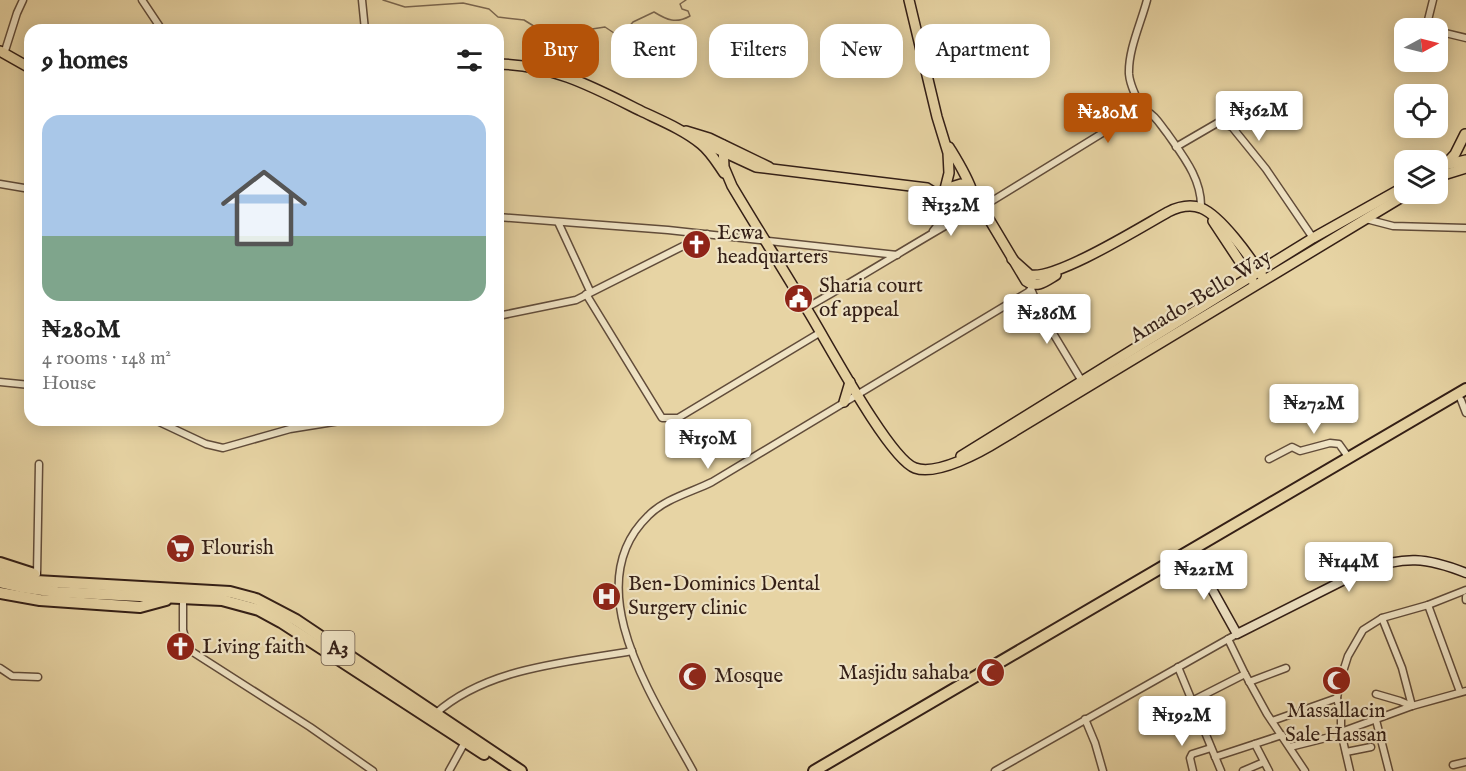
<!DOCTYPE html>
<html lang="en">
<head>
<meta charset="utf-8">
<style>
	body { margin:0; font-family:"IM FELL English",serif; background:#f6f6f6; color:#222; height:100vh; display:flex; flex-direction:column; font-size:22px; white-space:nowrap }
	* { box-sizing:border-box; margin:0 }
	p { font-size:20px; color:#767676 }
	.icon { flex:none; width:33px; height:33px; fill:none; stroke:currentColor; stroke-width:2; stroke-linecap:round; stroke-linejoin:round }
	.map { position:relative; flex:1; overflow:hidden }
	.sheet { position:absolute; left:24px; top:24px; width:480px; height:402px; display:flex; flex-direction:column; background:#fff; border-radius:18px; box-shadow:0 3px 15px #0003 }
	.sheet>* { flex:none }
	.guide { position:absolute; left:522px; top:24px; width:570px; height:54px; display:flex; gap:12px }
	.needle { width:39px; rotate:83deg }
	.fabs { position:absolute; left:1394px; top:18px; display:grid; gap:12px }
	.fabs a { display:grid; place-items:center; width:54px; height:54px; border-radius:12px; background:#fff; box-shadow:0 3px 15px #0003; font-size:30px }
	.price { position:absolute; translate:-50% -51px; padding:0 14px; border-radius:6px; background:#fff; color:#222; font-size:20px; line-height:39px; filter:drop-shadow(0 2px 3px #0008) }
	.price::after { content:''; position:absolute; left:50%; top:36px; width:18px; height:14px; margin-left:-9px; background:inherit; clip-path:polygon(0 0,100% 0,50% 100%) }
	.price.current { background:#b45309; color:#fff }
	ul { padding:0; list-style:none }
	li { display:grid; align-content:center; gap:12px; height:318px; padding:0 18px }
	li span { display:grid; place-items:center; height:186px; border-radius:18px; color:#555 }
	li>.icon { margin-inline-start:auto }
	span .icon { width:108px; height:108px; fill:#fffc; stroke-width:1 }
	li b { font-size:26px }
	h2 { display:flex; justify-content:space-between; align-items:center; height:72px; padding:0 18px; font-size:26px }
	.pill { padding:0 21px; border-radius:18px; background:#fff; box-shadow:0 3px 15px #0003; font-size:21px; line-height:54px }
	.pill.current { background:#b45309; color:#fff }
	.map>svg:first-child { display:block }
</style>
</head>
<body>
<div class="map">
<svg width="1466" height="771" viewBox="0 0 1466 771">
	<rect width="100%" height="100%" fill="#e7d4a4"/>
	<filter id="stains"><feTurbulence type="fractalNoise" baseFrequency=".00333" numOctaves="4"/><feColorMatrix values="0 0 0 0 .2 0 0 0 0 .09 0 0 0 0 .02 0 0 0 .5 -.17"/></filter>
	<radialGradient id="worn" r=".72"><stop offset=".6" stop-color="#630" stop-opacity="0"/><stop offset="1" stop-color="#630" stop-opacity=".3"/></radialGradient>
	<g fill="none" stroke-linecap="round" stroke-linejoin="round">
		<path stroke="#7b664e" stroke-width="1.5" d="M383 0 405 7 463 3 489 9 498 17 524 20 537 28 558 25 579 31 605 27 620 37 633 22 654 12C667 20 676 24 690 16L688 11 682 9 680 4 686 0"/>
		<defs>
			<g id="street">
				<path d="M142 0 162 30"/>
				<path d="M362 0 365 30"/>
				<path d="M1426 28 1433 0"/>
				<path d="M1437 31 1466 38"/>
				<path d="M4 54 17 13 23 0"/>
				<path d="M1143 110C1137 99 1130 86 1129 74 1128 50 1141 23 1147 0"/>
				<path d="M1176 147 1219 122 1232 127 1266 169 1313 238"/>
				<path d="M0 184 30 189"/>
				<path d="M979 209 1135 113C1140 111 1144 109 1148 112 1156 116 1161 126 1167 133 1183 156 1202 179 1201 208"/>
				<path d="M498 217 668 230 897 255"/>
				<path d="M1366 219 1393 226 1466 228"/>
				<path d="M558 222 590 291"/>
				<path d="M933 231 940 222 943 208"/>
				<path d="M1031 289 1042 315 1083 383"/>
				<path d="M586 294 662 418H678L821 332"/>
				<path d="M806 308C858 279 908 247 959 218"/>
				<path d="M498 316 576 300 707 234"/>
				<path d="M0 382 30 385"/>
				<path d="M1461 400 1466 413"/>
				<path d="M155 420 206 444 223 448 290 429 346 420"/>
				<path d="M1269 459 1292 447 1300 451 1330 443 1339 444 1349 458"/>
				<path d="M37 574 39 464"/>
				<path d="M183 597V630L188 649 310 727 373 771"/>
				<path d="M1466 597V600"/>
				<path d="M1428 605 1460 692"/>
				<path d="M1228 639 1245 674 1267 714 1305 771"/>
				<path d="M1178 667 1221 771"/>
				<path d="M0 668 12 676 38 677"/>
				<path d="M1249 682 1286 668"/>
				<path d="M1376 694 1400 701 1412 706 1466 691"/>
				<path d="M1192 701 1245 674"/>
				<path d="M435 714C488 667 566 663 632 651"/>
				<path d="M1085 719 1095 743 1103 771"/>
				<path d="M1376 720 1389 771"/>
				<path d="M1272 721 1337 698"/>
				<path d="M1341 732 1412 706 1402 668 1382 618"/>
				<path d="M1255 744 1269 771"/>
				<path d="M1290 747 1326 738"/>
				<path d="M1346 752 1371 747"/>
				<path d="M1215 757 1282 735"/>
				<path d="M1453 765 1466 762"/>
				<path d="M449 771 465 742"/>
				<path d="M693 771C656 702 575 587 648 516 664 499 692 492 712 482L1028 292 1031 289 1033 281"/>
				<path d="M995 771 1237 634"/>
				<path d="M1193 771 1190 758 1192 754 1211 748"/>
				<path d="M1243 771 1264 762"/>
				<path d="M1350 771 1341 732V714L1337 698 1340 681 1348 656 1363 630 1382 618 1428 605 1466 590"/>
			</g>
			<path id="secondary" d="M1193 555 1237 634 1364 570C1405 556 1426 557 1466 573"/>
			<g id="primary">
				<path d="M909 0 937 117 948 153 949 173 944 193"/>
				<path d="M0 51 30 68"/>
				<path d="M498 64C553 65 593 87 641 111 662 121 684 130 701 144 711 152 717 163 724 173"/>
				<path d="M686 131 709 138 769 167"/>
				<path d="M702 142 756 167 927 188 935 193 943 205"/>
				<path d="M723 145 724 167 732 186C757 228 783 269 808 311 826 340 889 459 915 468 937 476 981 452 1000 440L1407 194"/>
				<path d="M949 147C958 162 999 224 954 217L945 210 942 198 948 188 961 184 971 190"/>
				<path d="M1445 165 1455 154 1465 134"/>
				<path d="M1437 169 1445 165 1466 160"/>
				<path d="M1437 177 1466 168"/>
				<path d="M977 199 1026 281C1037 289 1046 281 1056 275"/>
				<path d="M1213 221 1252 280"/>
				<path d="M1012 259 1030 275C1056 280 1141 227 1168 212 1178 207 1190 204 1201 208 1221 216 1250 257 1262 276"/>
				<path d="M844 402 850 382"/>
				<path d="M961 456 1313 238 1404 187"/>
			</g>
			<g id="highway">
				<path d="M0 563 34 574"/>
				<path d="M0 573 36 581 230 592 256 599 296 620 521 771"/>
				<path d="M0 582 21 587 57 592 222 600 259 610 281 622 484 754"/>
				<path d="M0 593 40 600 140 607 166 600"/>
				<path d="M814 771 1466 389"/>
			</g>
		</defs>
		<use href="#street" stroke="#614c3a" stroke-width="9"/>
		<use href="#secondary" stroke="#341f16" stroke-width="11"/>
		<use href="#primary" stroke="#341f16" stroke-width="12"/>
		<use href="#highway" stroke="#341f16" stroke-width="14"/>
		<use href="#street" stroke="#efe3c4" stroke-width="6"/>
		<use href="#secondary" stroke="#efe3c4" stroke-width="8"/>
		<use href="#primary" stroke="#e7d4a4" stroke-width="9"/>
		<use href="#highway" stroke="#e7d4a4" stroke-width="10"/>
	</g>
	<defs>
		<symbol id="church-disc" viewBox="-11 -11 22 22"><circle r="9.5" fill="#8f2418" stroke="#efe3c4"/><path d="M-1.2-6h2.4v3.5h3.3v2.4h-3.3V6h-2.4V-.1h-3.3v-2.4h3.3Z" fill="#fff"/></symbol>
		<symbol id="civic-disc" viewBox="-11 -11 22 22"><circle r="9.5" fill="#8f2418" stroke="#efe3c4"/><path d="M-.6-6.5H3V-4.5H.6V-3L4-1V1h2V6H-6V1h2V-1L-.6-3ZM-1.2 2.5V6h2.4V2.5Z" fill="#fff"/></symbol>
		<symbol id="supermarket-disc" viewBox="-11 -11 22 22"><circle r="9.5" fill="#8f2418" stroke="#efe3c4"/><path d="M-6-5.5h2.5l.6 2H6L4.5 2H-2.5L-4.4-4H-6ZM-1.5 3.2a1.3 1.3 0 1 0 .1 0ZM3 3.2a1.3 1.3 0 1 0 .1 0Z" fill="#fff"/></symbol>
		<symbol id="hospital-disc" viewBox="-11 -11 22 22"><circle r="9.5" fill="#8f2418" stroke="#efe3c4"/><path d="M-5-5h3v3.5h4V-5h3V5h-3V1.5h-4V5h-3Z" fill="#fff"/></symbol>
		<symbol id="mosque-disc" viewBox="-11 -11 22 22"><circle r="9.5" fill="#8f2418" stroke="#efe3c4"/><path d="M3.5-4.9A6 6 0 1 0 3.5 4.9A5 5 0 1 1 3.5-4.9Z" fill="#fff"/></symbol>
	</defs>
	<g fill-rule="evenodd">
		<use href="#church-disc" x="680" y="228" width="33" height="33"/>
		<use href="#civic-disc" x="782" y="282" width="33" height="33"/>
		<use href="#supermarket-disc" x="164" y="532" width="33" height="33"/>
		<use href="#hospital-disc" x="590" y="580" width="33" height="33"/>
		<use href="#church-disc" x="164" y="630" width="33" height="33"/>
		<use href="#mosque-disc" x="974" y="656" width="33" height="33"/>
		<use href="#mosque-disc" x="676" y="660" width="33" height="33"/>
		<use href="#mosque-disc" x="1320" y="664" width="33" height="33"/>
	</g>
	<g text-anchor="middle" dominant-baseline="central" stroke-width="4.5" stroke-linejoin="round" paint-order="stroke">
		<rect fill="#efe3c4" stroke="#6c5a4a" stroke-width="1.5" x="321.5" y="631" width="33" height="34" rx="4.5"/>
		<g font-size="20" font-weight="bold" fill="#341f16">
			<text x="338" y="648">A3</text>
		</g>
		<g font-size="21" fill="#341f16" stroke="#efe3c4" text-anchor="start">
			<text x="717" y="233">Ecwa<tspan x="717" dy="24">headquarters</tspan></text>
			<text x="819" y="286">Sharia court<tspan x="819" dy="24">of appeal</tspan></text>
			<text x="201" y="548">Flourish</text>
			<text x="628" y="584">Ben-Dominics Dental<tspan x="628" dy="24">Surgery clinic</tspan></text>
			<text x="202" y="647">Living faith</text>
			<text x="969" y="673" text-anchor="end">Masjidu sahaba</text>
			<text x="714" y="676">Mosque</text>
			<text x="1336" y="711" text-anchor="middle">Massallacin<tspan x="1336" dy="24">Sale Hassan</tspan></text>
		</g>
		<g font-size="21" fill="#341f16" stroke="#efe3c4">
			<text transform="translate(1201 297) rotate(-31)">Amado-Bello Way</text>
		</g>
	</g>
	<rect width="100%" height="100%" filter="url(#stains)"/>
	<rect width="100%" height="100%" fill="url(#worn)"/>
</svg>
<div class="fabs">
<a><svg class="needle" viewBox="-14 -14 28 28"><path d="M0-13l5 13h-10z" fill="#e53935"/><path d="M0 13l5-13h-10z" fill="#767676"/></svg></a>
<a><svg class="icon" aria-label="locate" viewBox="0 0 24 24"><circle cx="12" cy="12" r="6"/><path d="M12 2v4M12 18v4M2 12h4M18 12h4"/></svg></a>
<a><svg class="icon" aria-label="layers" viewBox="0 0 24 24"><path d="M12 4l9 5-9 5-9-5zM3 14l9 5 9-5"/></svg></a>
</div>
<b class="price" style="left:1259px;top:142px">₦362M</b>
<b class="price current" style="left:1108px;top:144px">₦280M</b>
<b class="price" style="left:951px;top:237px">₦132M</b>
<b class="price" style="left:1047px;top:345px">₦286M</b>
<b class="price" style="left:1314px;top:435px">₦272M</b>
<b class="price" style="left:708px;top:470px">₦150M</b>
<b class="price" style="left:1349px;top:593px">₦144M</b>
<b class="price" style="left:1204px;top:601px">₦221M</b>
<b class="price" style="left:1182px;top:747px">₦192M</b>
<div class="guide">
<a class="pill current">Buy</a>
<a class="pill">Rent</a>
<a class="pill">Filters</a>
<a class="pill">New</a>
<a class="pill">Apartment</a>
</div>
<section class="sheet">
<h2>9 homes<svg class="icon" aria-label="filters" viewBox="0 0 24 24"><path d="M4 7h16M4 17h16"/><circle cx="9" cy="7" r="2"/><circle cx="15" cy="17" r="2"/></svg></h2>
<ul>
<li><span style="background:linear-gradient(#a9c7e8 65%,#7fa58c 0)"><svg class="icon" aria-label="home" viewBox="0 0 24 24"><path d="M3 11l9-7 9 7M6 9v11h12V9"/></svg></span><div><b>₦280M</b><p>4 rooms · 148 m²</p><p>House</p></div></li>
</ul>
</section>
</div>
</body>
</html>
